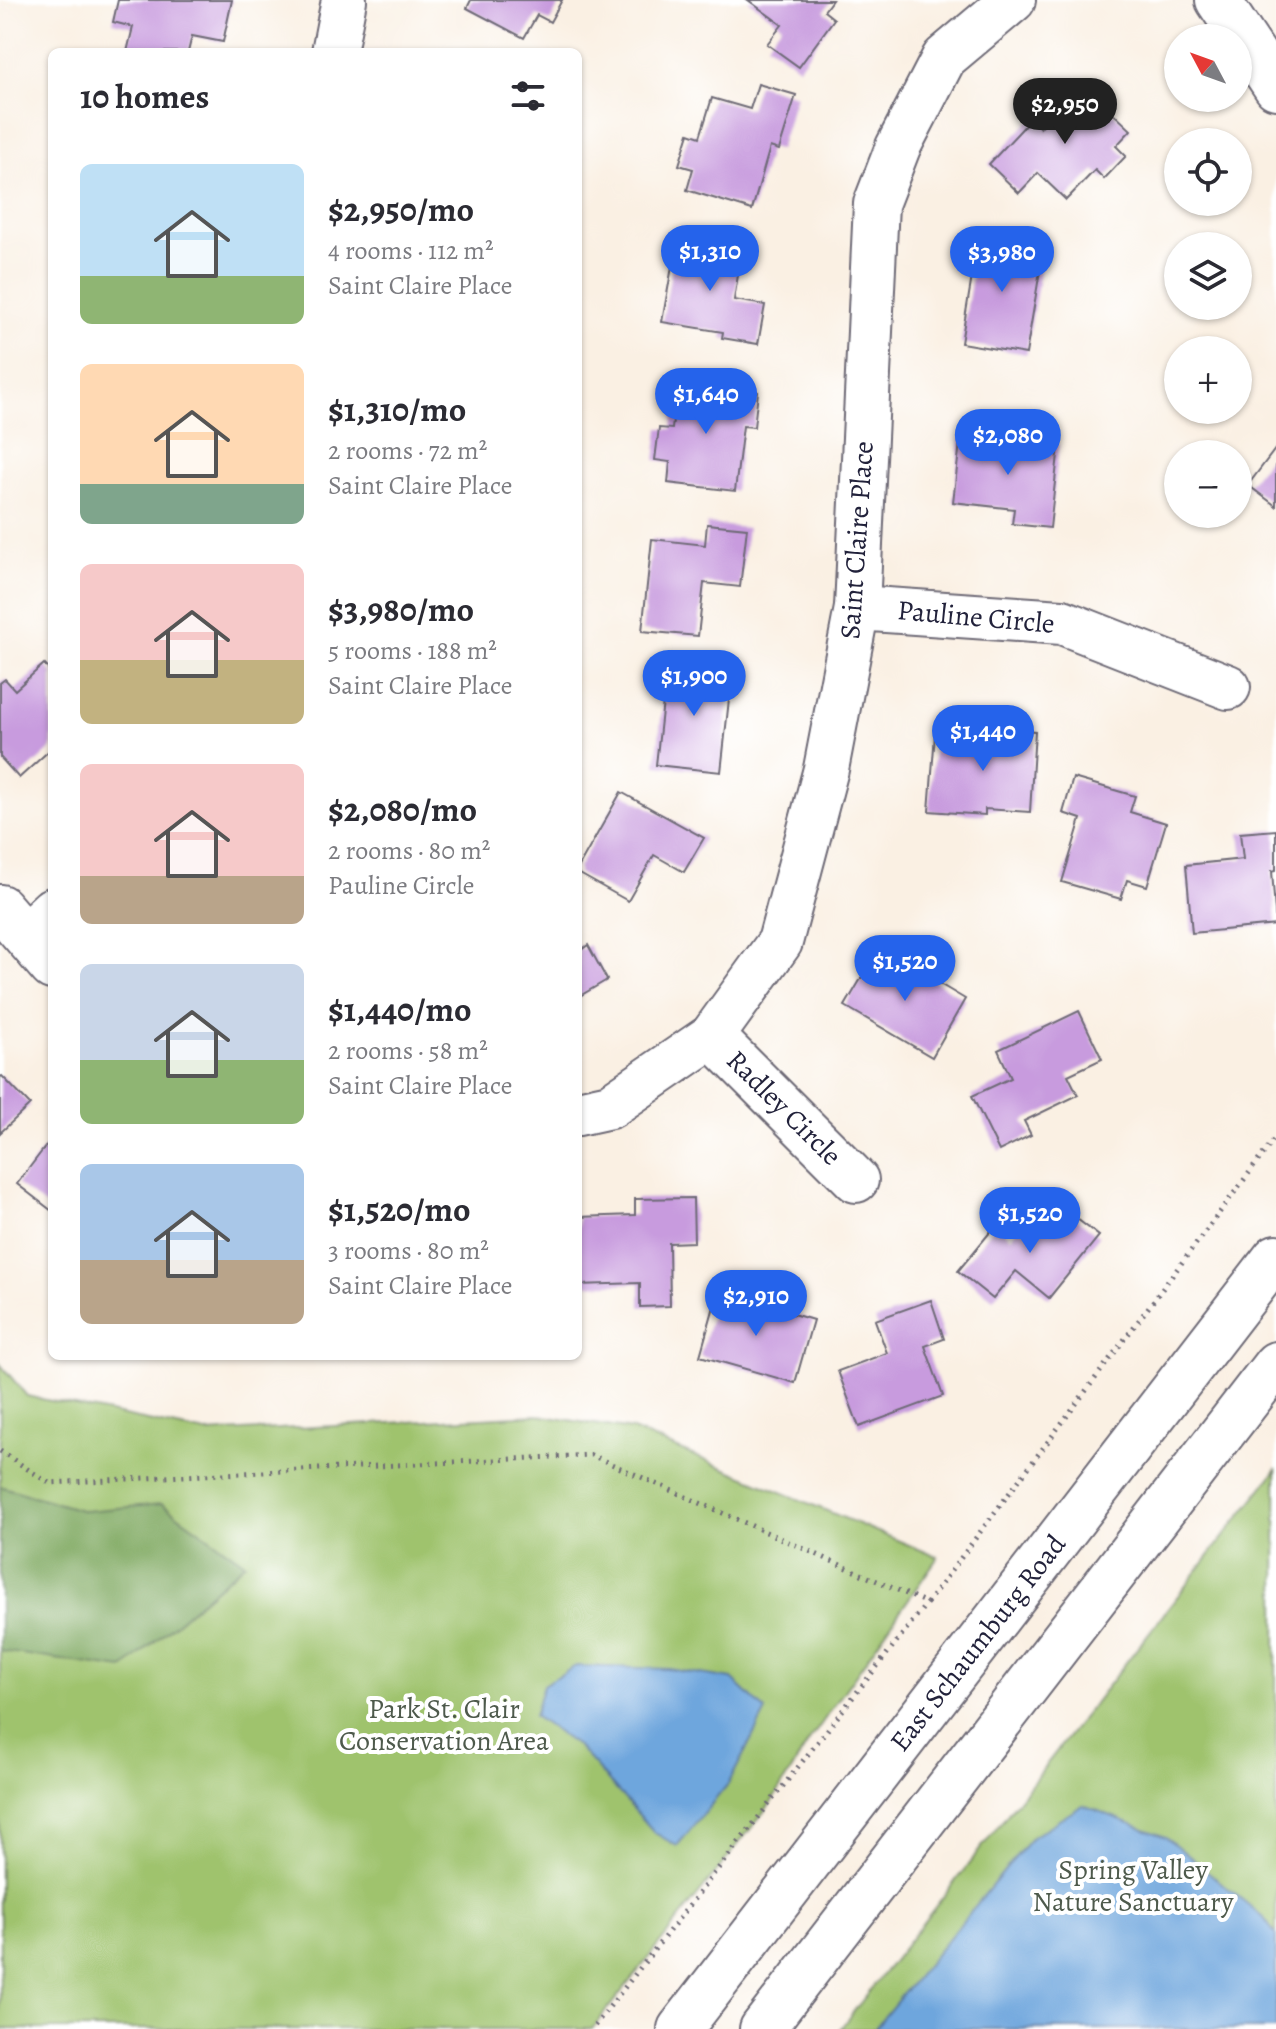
<!DOCTYPE html>
<html lang="en">
<head>
<meta charset="utf-8">
<style>
	body { margin:0; font-family:Alegreya,serif; background:#f2f2f3; color:#2b2b33; height:100vh; display:flex; flex-direction:column; font-size:30px; white-space:nowrap }
	* { box-sizing:border-box; margin:0 }
	p { font-size:26px; color:#7c7c81 }
	.icon { flex:none; width:44px; height:44px; fill:none; stroke:currentColor; stroke-width:2; stroke-linecap:round; stroke-linejoin:round }
	.map { position:relative; flex:1; overflow:hidden }
	.panel { position:absolute; left:48px; top:48px; width:534px; height:1312px; display:flex; flex-direction:column; background:#fff; border-radius:12px; box-shadow:0 2px 6px #0004 }
	.panel>* { flex:none }
	.needle { width:52px; rotate:311deg }
	.controls { position:absolute; left:1164px; top:24px; display:grid; gap:16px }
	.controls a { display:grid; place-items:center; width:88px; height:88px; border-radius:50%; background:#fff; box-shadow:0 2px 6px #0004; font-size:40px }
	.price { position:absolute; translate:-50% -68px; padding:0 18px; border-radius:28px; background:#2563eb; color:#fff; font-size:26px; line-height:52px; filter:drop-shadow(0 2px 4px #0008) }
	.price::after { content:''; position:absolute; left:50%; top:48px; width:24px; height:18px; margin-left:-12px; background:inherit; clip-path:polygon(0 0,100% 0,50% 100%) }
	.price.on { background:#222; color:#fff }
	ul { padding:0; list-style:none }
	li { display:flex; align-items:center; gap:24px; height:200px; padding:0 32px }
	li span { display:grid; place-items:center; flex:none; width:224px; height:160px; border-radius:12px; color:#555 }
	li>.icon { margin-inline-start:auto }
	span .icon { width:96px; height:96px; fill:#fffc; stroke-width:1 }
	li b { font-size:34px }
	h2 { display:flex; justify-content:space-between; align-items:center; height:96px; padding:0 32px; font-size:34px }
	.map>svg:first-child { display:block }
</style>
</head>
<body>
<div class="map">
<svg width="1276" height="2029" viewBox="0 0 1276 2029">
	<rect width="100%" height="100%" fill="#fff"/>
	<filter id="ink" filterUnits="userSpaceOnUse"><feTurbulence type="fractalNoise" baseFrequency=".0125" numOctaves="2"/><feDisplacementMap in="SourceGraphic" scale="16" xChannelSelector="R" yChannelSelector="G"/><feConvolveMatrix kernelMatrix="1 2 1 2 8 2 1 2 1" color-interpolation-filters="sRGB"/></filter>
	<filter id="wash" filterUnits="userSpaceOnUse"><feTurbulence type="fractalNoise" baseFrequency=".006" numOctaves="4" result="noise"/><feDisplacementMap in="SourceGraphic" scale="32" xChannelSelector="R" yChannelSelector="G"/><feGaussianBlur stdDeviation="1.8" result="paint"/><feColorMatrix in="noise" values="0 0 0 0 0 0 0 0 0 0 0 0 0 0 0 0 0 1.4 0 .05"/><feComposite in="paint" operator="in"/></filter>
	<g filter="url(#wash)">
		<rect width="100%" height="100%" fill="#faf0e3"/>
		<g fill="#9fc36d" stroke="#607254" stroke-width="2">
			<path d="M0 1364 27 1396 206 1433 537 1415 632 1430 938 1557 810 1740 771 1803 592 2029H0Z"/>
			<path d="M1276 1470V2029H840Z"/>
		</g>
		<path fill="#7fa960" stroke="#50664e" stroke-width="2" d="M0 1486 84 1511 162 1504 245 1563 123 1669 0 1651Z"/>
		<g fill="#6ea6dd" stroke="#48648c" stroke-width="2">
			<path d="M576 1666 669 1669 732 1679 766 1711 729 1783 677 1846 655 1833 578 1747 534 1716 543 1685Z"/>
			<path d="M1083 1805 1166 1837 1263 1917 1276 1935V2029H874L1032 1837Z"/>
		</g>
		<g id="blocks">
			<g fill="#c89bde">
				<path d="M118 0H232L223 42 192 36 188 52H127L133 27 113 22Z"/>
				<path d="M471 0H562L550 22 537 15 524 38 467 8Z"/>
				<path d="M748 0H832L824 11 834 19 799 67 767 44 782 25Z"/>
				<path d="M1081 83 1131 130 1116 146 1126 156 1104 179 1095 170 1066 200 1038 173 1019 193 989 164 1031 119 1040 128Z"/>
				<path d="M758 84 796 95 779 150 770 147 752 210 687 190 693 169 679 165 689 133 700 137 712 98 750 109Z"/>
				<path d="M980 228 1014 233 1012 248 1043 253 1026 354 961 343Z"/>
				<path d="M677 239 742 250 734 300 765 305 758 344 722 338 723 332 662 322Z"/>
				<path d="M677 383 758 392 754 427 743 426 735 491 668 483 670 462 655 460 659 428 672 429Z"/>
				<path d="M961 434 1059 445 1050 528 1012 524 1014 509 953 502Z"/>
				<path d="M1276 448V506L1248 485Z"/>
				<path d="M707 524 747 528 740 587 704 583 698 636 642 631 652 539 705 545Z"/>
				<path d="M44 664 52 673V748L19 778 0 757V683L5 679 15 690Z"/>
				<path d="M667 665 732 672 721 772 656 765Z"/>
				<path d="M998 728 1035 731 1030 812 985 809V815L929 811 935 734 998 738Z"/>
				<path d="M1073 778 1135 796 1130 812 1166 823 1147 886 1127 880 1121 899 1062 882 1081 819 1063 813Z"/>
				<path d="M621 792 704 838 684 872 654 855 628 901 578 873V868Z"/>
				<path d="M1276 830V870L1272 871 1276 925 1192 933 1186 865 1243 859 1240 833Z"/>
				<path d="M578 944 581 950 588 945 607 980 578 997Z"/>
				<path d="M879 948 965 999 932 1057 845 1006Z"/>
				<path d="M1079 1011 1102 1059 1068 1075 1078 1095 1024 1121 1031 1135 999 1151 972 1096 1011 1078 998 1050Z"/>
				<path d="M2 1076 30 1105 0 1133V1077Z"/>
				<path d="M52 1138V1211L17 1184Z"/>
				<path d="M693 1198 694 1242 669 1243 670 1306 640 1307V1283L578 1285V1217L635 1215V1199Z"/>
				<path d="M1059 1205 1099 1236 1049 1298 1016 1271 993 1299 958 1271 996 1225 1011 1237 1022 1223 1035 1234Z"/>
				<path d="M718 1292 813 1320 795 1383 700 1356Z"/>
				<path d="M931 1300 944 1339 925 1346 943 1396 859 1427 838 1371 887 1353 875 1320Z"/>
			</g>
		</g>
	</g>
	<g filter="url(#ink)">
		<use href="#blocks" fill-opacity="0" stroke="#6e6a76" stroke-width="2"/>
		<g fill="none" stroke-linecap="round" stroke-linejoin="round">
			<defs>
				<g id="minor">
					<path d="M1218 0 1276 87"/>
					<path d="M334 52 344 0"/>
					<path d="M857 608 1062 622 1228 687"/>
					<path d="M0 907 52 967"/>
					<path d="M25 935 52 910"/>
					<path d="M712 1036 856 1180"/>
					<path d="M578 1113 610 1106 712 1036 780 942 826 769 857 608 876 204 898 147 944 58 1013 0"/>
				</g>
				<g id="major">
					<path d="M680 2029 1276 1257"/>
					<path d="M762 2029 1276 1364"/>
				</g>
			</defs>
			<use href="#minor" stroke="#6e6a76" stroke-width="48"/>
			<use href="#major" stroke="#6e6a76" stroke-width="48"/>
			<g stroke="#6e6a76" stroke-width="5" stroke-dasharray="2 6" stroke-linecap="butt">
				<path d="M0 1451 49 1483 591 1455 927 1603 592 2029"/>
				<path d="M927 1603 1276 1137"/>
			</g>
			<use href="#minor" stroke="#fff" stroke-width="44"/>
			<use href="#major" stroke="#fff" stroke-width="44"/>
		</g>
	</g>
	<g text-anchor="middle" dominant-baseline="central" stroke-width="8" stroke-linejoin="round" paint-order="stroke">
		<g font-size="28" fill="#22223b" stroke="#fff">
			<text transform="translate(857 540) rotate(-86)">Saint Claire Place</text>
			<text transform="translate(976 617) rotate(5)">Pauline Circle</text>
			<text transform="translate(784 1108) rotate(45)">Radley Circle</text>
			<text transform="translate(978 1643) rotate(-52)">East Schaumburg Road</text>
		</g>
		<g font-size="28" fill="#4e5a4c" stroke="#fff">
			<text x="444" y="1709">Park St. Clair<tspan x="444" dy="32">Conservation Area</tspan></text>
			<text x="1133" y="1870">Spring Valley<tspan x="1133" dy="32">Nature Sanctuary</tspan></text>
		</g>
	</g>
</svg>
<div class="controls">
<a><svg class="needle" viewBox="-14 -14 28 28"><path d="M0-13l5 13h-10z" fill="#e53935"/><path d="M0 13l5-13h-10z" fill="#7c7c81"/></svg></a>
<a><svg class="icon" aria-label="locate" viewBox="0 0 24 24"><circle cx="12" cy="12" r="6"/><path d="M12 2v4M12 18v4M2 12h4M18 12h4"/></svg></a>
<a><svg class="icon" aria-label="layers" viewBox="0 0 24 24"><path d="M12 4l9 5-9 5-9-5zM3 14l9 5 9-5"/></svg></a>
<a>+</a>
<a>−</a>
</div>
<b class="price on" style="left:1065px;top:146px">$2,950</b>
<b class="price" style="left:710px;top:293px">$1,310</b>
<b class="price" style="left:1002px;top:294px">$3,980</b>
<b class="price" style="left:706px;top:436px">$1,640</b>
<b class="price" style="left:1008px;top:477px">$2,080</b>
<b class="price" style="left:694px;top:718px">$1,900</b>
<b class="price" style="left:983px;top:773px">$1,440</b>
<b class="price" style="left:905px;top:1003px">$1,520</b>
<b class="price" style="left:1030px;top:1255px">$1,520</b>
<b class="price" style="left:756px;top:1338px">$2,910</b>
<section class="panel">
<h2>10 homes<svg class="icon" aria-label="filters" viewBox="0 0 24 24"><path d="M4 7h16M4 17h16"/><circle cx="9" cy="7" r="2"/><circle cx="15" cy="17" r="2"/></svg></h2>
<ul>
<li><span style="background:linear-gradient(#bfe0f5 70%,#8fb573 0)"><svg class="icon" aria-label="home" viewBox="0 0 24 24"><path d="M3 11l9-7 9 7M6 9v11h12V9"/></svg></span><div><b>$2,950/mo</b><p>4 rooms · 112 m²</p><p>Saint Claire Place</p></div></li>
<li><span style="background:linear-gradient(#ffd9b3 75%,#7fa58c 0)"><svg class="icon" aria-label="home" viewBox="0 0 24 24"><path d="M3 11l9-7 9 7M6 9v11h12V9"/></svg></span><div><b>$1,310/mo</b><p>2 rooms · 72 m²</p><p>Saint Claire Place</p></div></li>
<li><span style="background:linear-gradient(#f6c9c9 60%,#c2b280 0)"><svg class="icon" aria-label="home" viewBox="0 0 24 24"><path d="M3 11l9-7 9 7M6 9v11h12V9"/></svg></span><div><b>$3,980/mo</b><p>5 rooms · 188 m²</p><p>Saint Claire Place</p></div></li>
<li><span style="background:linear-gradient(#f6c9c9 70%,#b9a48a 0)"><svg class="icon" aria-label="home" viewBox="0 0 24 24"><path d="M3 11l9-7 9 7M6 9v11h12V9"/></svg></span><div><b>$2,080/mo</b><p>2 rooms · 80 m²</p><p>Pauline Circle</p></div></li>
<li><span style="background:linear-gradient(#c9d6e8 60%,#8fb573 0)"><svg class="icon" aria-label="home" viewBox="0 0 24 24"><path d="M3 11l9-7 9 7M6 9v11h12V9"/></svg></span><div><b>$1,440/mo</b><p>2 rooms · 58 m²</p><p>Saint Claire Place</p></div></li>
<li><span style="background:linear-gradient(#a9c7e8 60%,#b9a48a 0)"><svg class="icon" aria-label="home" viewBox="0 0 24 24"><path d="M3 11l9-7 9 7M6 9v11h12V9"/></svg></span><div><b>$1,520/mo</b><p>3 rooms · 80 m²</p><p>Saint Claire Place</p></div></li>
</ul>
</section>
</div>
</body>
</html>
